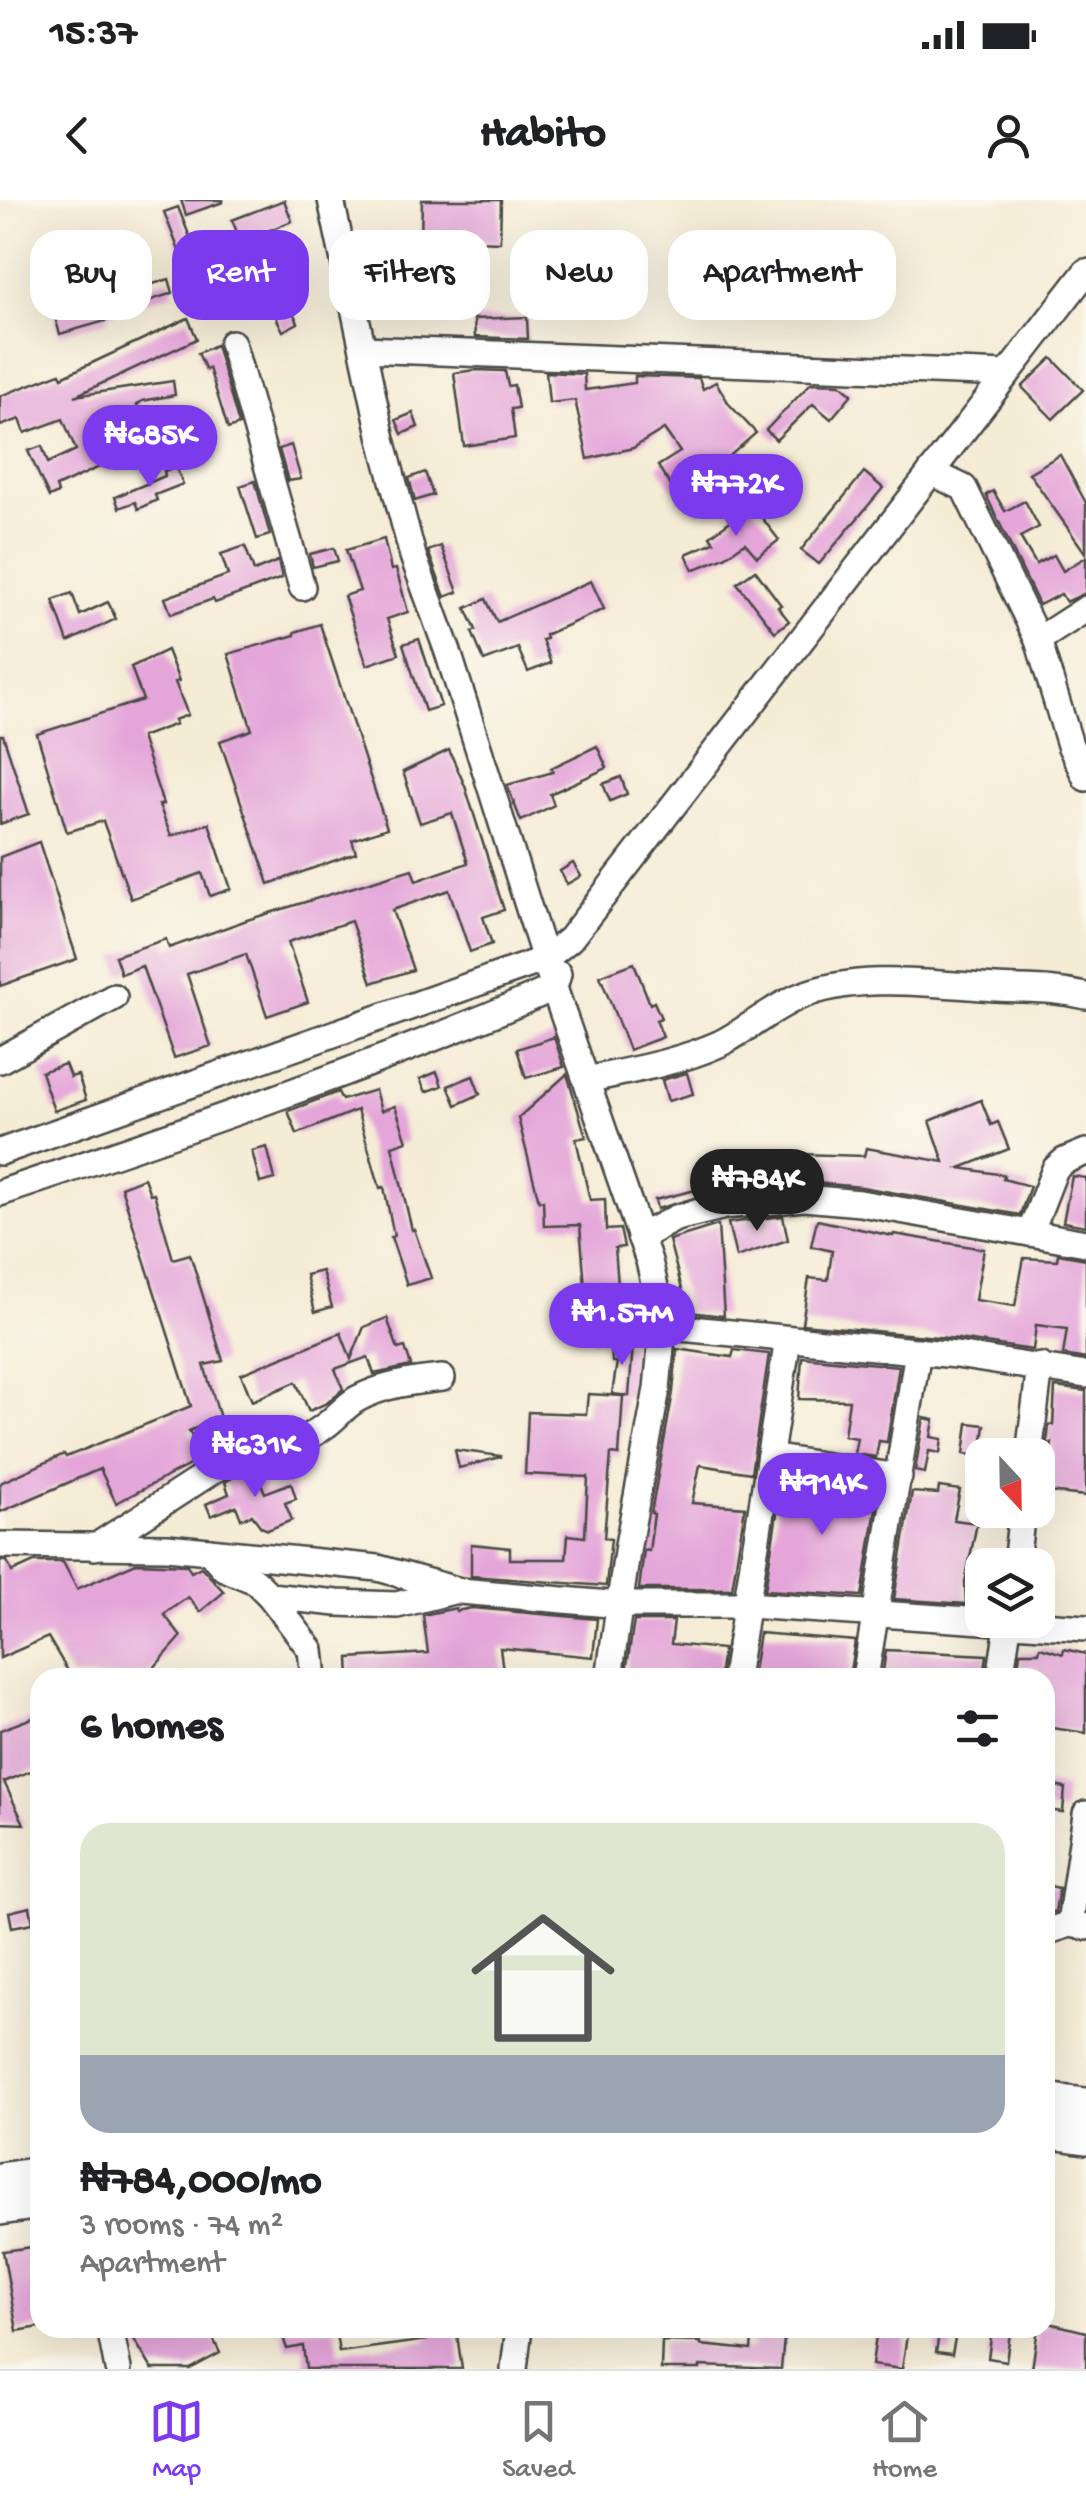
<!DOCTYPE html>
<html lang="en">
<head>
<meta charset="utf-8">
<style>
	body { margin:0; font-family:"Gochi Hand",sans-serif; background:#f2f2f2; color:#202124; height:100vh; display:flex; flex-direction:column; font-size:38px; white-space:nowrap }
	* { box-sizing:border-box; margin:0 }
	p { font-size:32px; color:#757577 }
	.icon { flex:none; width:55px; height:55px; fill:none; stroke:currentColor; stroke-width:2; stroke-linecap:round; stroke-linejoin:round }
	.map { position:relative; flex:1; overflow:hidden }
	.sheet { position:absolute; left:30px; top:1468px; width:1025px; height:670px; display:flex; flex-direction:column; background:#fff; border-radius:30px; box-shadow:0 10px 40px #0002 }
	.sheet>* { flex:none }
	.guide { position:absolute; left:30px; top:30px; width:1028px; height:90px; display:flex; gap:20px }
	.needle { width:65px; rotate:158deg }
	.controls { position:absolute; left:965px; top:1238px; display:grid; gap:20px }
	.controls a { display:grid; place-items:center; width:90px; height:90px; border-radius:20px; background:#fff; box-shadow:0 10px 40px #0002; font-size:50px }
	.price { position:absolute; translate:-50% -85px; padding:0 22px; border-radius:35px; background:#7c3aed; color:#fff; font-size:32px; line-height:65px; filter:drop-shadow(0 2px 5px #0008) }
	.price::after { content:''; position:absolute; left:50%; top:60px; width:30px; height:22px; margin-left:-15px; background:inherit; clip-path:polygon(0 0,100% 0,50% 100%) }
	.price.selected { background:#222; color:#fff }
	ul { padding:0; list-style:none }
	li { display:grid; align-content:center; gap:20px; height:530px; padding:0 50px }
	li+li { border-top:2px solid #e0e0e0 }
	li span { display:grid; place-items:center; height:310px; border-radius:30px; color:#555 }
	li>.icon { margin-inline-start:auto }
	span .icon { width:180px; height:180px; fill:#fffc; stroke-width:1 }
	li b { font-size:42px }
	h2 { display:flex; justify-content:space-between; align-items:center; height:120px; padding:0 50px; font-size:42px }
	.tag { padding:0 35px; border-radius:30px; background:#fff; box-shadow:0 10px 40px #0002; font-size:35px; line-height:90px }
	.tag.selected { background:#7c3aed; color:#fff }
	.status { display:flex; justify-content:space-between; align-items:center; height:70px; padding:0 50px; background:#fff; direction:ltr }
	.status svg { height:28px; fill:currentColor }
	header { display:flex; justify-content:space-between; align-items:center; height:130px; padding:0 50px; background:#fff; font-size:45px; font-weight:800 }
	.tabs { display:flex; justify-content:space-around; align-items:center; height:140px; border-top:2px solid #e0e0e0; background:#fff; font-size:28px; color:#757577 }
	.tabs a { display:grid; justify-items:center; gap:5px }
	.tabs .selected { color:#7c3aed }
	.map>svg:first-child { display:block }
</style>
</head>
<body>
<div class="status"><b>15:37</b><svg viewBox="0 0 49 12"><path d="M0 12V9h3v3zM5 12V6h3v6zM10 12V3h3v9zM15 12V0h3v12zM26 1h20v11H26zM47 4h2v5h-2z"/></svg></div>
<header><svg class="icon" aria-label="back" viewBox="0 0 24 24"><path d="M15 5l-7 7 7 7"/></svg>Habito<svg class="icon" aria-label="person" viewBox="0 0 24 24"><circle cx="12" cy="8" r="4"/><path d="M4 21q1-7 8-7t8 7"/></svg></header>
<div class="map">
<svg width="1086" height="2169" viewBox="0 0 1086 2169">
	<rect width="100%" height="100%" fill="#fbf7ec"/>
	<filter id="ink" filterUnits="userSpaceOnUse"><feTurbulence type="fractalNoise" baseFrequency=".01" numOctaves="2"/><feDisplacementMap in="SourceGraphic" scale="20" xChannelSelector="R" yChannelSelector="G"/><feConvolveMatrix kernelMatrix="1 2 1 2 8 2 1 2 1" color-interpolation-filters="sRGB"/></filter>
	<filter id="wash" filterUnits="userSpaceOnUse"><feTurbulence type="fractalNoise" baseFrequency=".0048" numOctaves="4" result="noise"/><feDisplacementMap in="SourceGraphic" scale="40" xChannelSelector="R" yChannelSelector="G"/><feGaussianBlur stdDeviation="2.25" result="paint"/><feColorMatrix in="noise" values="0 0 0 0 0 0 0 0 0 0 0 0 0 0 0 0 0 1.4 0 .05"/><feComposite in="paint" operator="in"/></filter>
	<g filter="url(#wash)">
		<rect width="100%" height="100%" fill="#f5ecd6"/>
		<g id="blocks">
			<g fill="#e4a5d9">
				<path d="M181 0H223V2L186 15Z"/>
				<path d="M284 0 292 21 241 42 232 20Z"/>
				<path d="M422 0H501L500 42 421 39Z"/>
				<path d="M178 7 202 68 188 74 164 12Z"/>
				<path d="M575 54 579 90 537 94 533 58Z"/>
				<path d="M282 67 287 83 269 89 264 74Z"/>
				<path d="M169 79 173 93 107 114 109 120 60 134 54 114Z"/>
				<path d="M291 108 298 123 283 131 275 115Z"/>
				<path d="M527 117 528 139 475 137 474 119Z"/>
				<path d="M188 118 197 139 75 196 173 181 175 195 142 201 137 205 140 225 118 229 122 241 96 249 104 265 56 287 58 293 49 297 28 251 42 246 48 263 76 250 63 219 25 233 20 219 0 226V196L60 173 62 177Z"/>
				<path d="M216 145 239 225 228 229 209 168 206 170 198 153Z"/>
				<path d="M1052 158 1083 190 1053 219 1022 187Z"/>
				<path d="M475 170 505 171 508 186 514 185 518 208 511 209 515 238 464 246 454 173Z"/>
				<path d="M546 172 584 174 585 190 635 183V176L699 178 703 189 716 182 729 204 756 233 700 282 714 299 698 312 680 289 676 291 670 285 658 266 680 252 664 229 633 248 588 259 575 200 549 203Z"/>
				<path d="M811 183 840 184 852 194 831 219 813 204 776 240 766 230Z"/>
				<path d="M413 213 418 227 402 234 396 220Z"/>
				<path d="M291 245 301 279 288 281 279 249Z"/>
				<path d="M1060 255 1086 303V354L1029 273Z"/>
				<path d="M176 267 183 284 155 295 157 300 138 309 135 302 119 308 115 297 165 276 164 271Z"/>
				<path d="M425 272 433 295 415 301 409 278Z"/>
				<path d="M864 272 883 288 819 364 801 350Z"/>
				<path d="M255 281 270 335 257 339 240 286Z"/>
				<path d="M993 291 1005 311 1025 301 1039 327 1020 337 1036 364 1054 355 1063 371 1086 357V393L1066 402 1061 394 1039 405 986 295Z"/>
				<path d="M752 305 779 340 757 357 745 343 725 357 693 370 686 354 714 342 710 336Z"/>
				<path d="M384 339 391 370 396 369 408 412 387 419 399 454 367 465 344 396 360 391 346 350Z"/>
				<path d="M245 346 254 371 278 361 282 378 215 403 213 399 171 414 165 398 228 375 221 354Z"/>
				<path d="M441 346 458 392 445 397 428 351Z"/>
				<path d="M334 348 338 361 313 367 310 354Z"/>
				<path d="M755 370 781 405 778 407 789 421 775 432 737 383Z"/>
				<path d="M591 381 604 409 545 435 546 439 542 440 551 463 528 472 518 448 484 461 472 432 476 430 466 408 486 399 497 422Z"/>
				<path d="M72 393 80 415 108 402 116 419 68 442 53 400Z"/>
				<path d="M320 424 387 628 352 640 356 653 269 684 220 541 252 530 228 454 295 435V432Z"/>
				<path d="M419 439 441 506 425 511 403 444Z"/>
				<path d="M167 450 179 481 175 482 188 515 174 520 176 524 141 537 163 604 159 605 171 636 209 623 231 689 210 696 202 673 131 699 103 621 67 632 37 534 143 500 131 467Z"/>
				<path d="M0 535H3L29 614 0 624Z"/>
				<path d="M597 546 607 568 550 594 554 605 521 621 507 585 553 572 551 568Z"/>
				<path d="M449 550 465 586 504 710 483 717 492 744 470 752 449 690 392 710 413 770 372 783 351 721 288 742 308 802 267 816 246 754 187 774 211 846 174 858 142 766 121 774 115 756 166 739 169 748 247 720 412 669 416 681 468 663 452 613 420 623 403 572Z"/>
				<path d="M621 577 627 594 610 601 603 584Z"/>
				<path d="M39 642 77 759 0 786V657Z"/>
				<path d="M573 663 581 676 567 684 560 671Z"/>
				<path d="M634 763 650 804 654 802 661 818 656 820 663 837 629 850 600 776Z"/>
				<path d="M554 837 564 867 526 878 517 849Z"/>
				<path d="M65 864 70 877 78 875 86 900 54 911 41 872Z"/>
				<path d="M437 872 442 886 426 892 420 879Z"/>
				<path d="M687 873 693 894 668 901 662 880Z"/>
				<path d="M567 874 586 937 576 939 590 1000 605 999 606 1030 620 1029 624 1047 615 1048 618 1085 602 1086 587 1112 580 1025 544 1026 543 1000 539 1001 518 918Z"/>
				<path d="M473 876 480 894 456 905 448 886Z"/>
				<path d="M375 890 381 911 395 906 407 941 392 946 412 1030 414 1029 431 1078 407 1085 391 1037 394 1036 384 987 380 988 357 910 297 934 288 911 338 892 342 900Z"/>
				<path d="M981 900 991 925 998 922 1009 949 960 968 1004 975 1003 979 1030 986 1020 1015 862 987 805 982 722 987V983L765 972 766 953 864 956 866 948 944 962 930 921Z"/>
				<path d="M267 947 275 979 260 983 252 951Z"/>
				<path d="M1072 976 1086 978V1026L1063 1022Z"/>
				<path d="M144 978 150 994 154 993 173 1059 190 1054 223 1161 204 1165 220 1218 189 1231 203 1258 116 1303 100 1269 0 1312V1283L64 1254 66 1257 191 1206 121 987Z"/>
				<path d="M712 986 711 993 657 1009 655 1000Z"/>
				<path d="M783 1016 788 1040 736 1057 728 1023Z"/>
				<path d="M817 1020 893 1036 894 1034 984 1049 975 1100 1015 1106 1024 1058 1057 1060 1058 1054 1086 1059V1159L1063 1155 1067 1129 1036 1125 1033 1150 958 1139 802 1124 809 1078 828 1080 832 1051 811 1046Z"/>
				<path d="M718 1025 724 1116 688 1112 669 1040Z"/>
				<path d="M322 1071 332 1107 315 1112 306 1075Z"/>
				<path d="M387 1118 398 1149 405 1147 411 1166 374 1174 368 1157 335 1169 343 1189 327 1203 309 1211 296 1182 252 1201 241 1174 341 1133 351 1159 364 1127Z"/>
				<path d="M607 1123 608 1138 591 1141 588 1125Z"/>
				<path d="M611 1144H633L629 1196 612 1194 617 1162H612Z"/>
				<path d="M677 1149 732 1157 734 1150 769 1154 751 1273 700 1265 692 1303 745 1307 732 1389H639L644 1350 649 1351 654 1314 651 1313 673 1192Z"/>
				<path d="M802 1157 899 1166 887 1242 879 1241 876 1257 854 1254 857 1238 844 1236 849 1200 799 1199Z"/>
				<path d="M1055 1187 1086 1191V1296L1047 1292 1052 1243H1047L1049 1225H1053Z"/>
				<path d="M588 1194 623 1196 619 1255 611 1254 604 1338 611 1339 606 1386 471 1376V1344L510 1348V1359H566L568 1335 585 1337 588 1277 525 1274 528 1212 586 1214Z"/>
				<path d="M924 1218 934 1220 931 1237 942 1239 940 1253 929 1251 925 1273 915 1271Z"/>
				<path d="M968 1223 985 1225 981 1256 964 1254Z"/>
				<path d="M455 1250 501 1256V1257L459 1268Z"/>
				<path d="M254 1266 265 1293 291 1283 296 1299 285 1303 292 1320 268 1330 261 1327 252 1315 241 1319 236 1306 211 1316 206 1304 229 1294 225 1282Z"/>
				<path d="M783 1275 879 1290 862 1396 765 1390Z"/>
				<path d="M939 1287 960 1290 954 1320 977 1323 965 1382 966 1404 894 1399 912 1292 938 1294Z"/>
				<path d="M0 1361H7L12 1372 34 1362H63L77 1389 136 1363 187 1365 191 1372 201 1367 224 1392 200 1412 188 1397 164 1414 181 1437 145 1478H72L48 1437 0 1458Z"/>
				<path d="M456 1408V1411L472 1408 597 1419 593 1457 500 1448 504 1478H350L349 1458 428 1453 423 1415Z"/>
				<path d="M634 1421H674L671 1444 723 1449 719 1478H625Z"/>
				<path d="M759 1433 855 1441 849 1477 829 1474 826 1478H752Z"/>
				<path d="M1040 1447 1063 1454 1064 1449 1086 1454V1533L1045 1527V1478H1037L1038 1468H1018L1020 1452H1039Z"/>
				<path d="M886 1450 987 1455 984 1478H882Z"/>
				<path d="M40 1515V1567L4 1582 24 1624 0 1623V1530Z"/>
				<path d="M1045 1584 1065 1588 1063 1612 1045 1610Z"/>
				<path d="M1045 1685 1059 1688 1055 1712 1045 1711Z"/>
				<path d="M30 1707 33 1723 12 1727 9 1712Z"/>
				<path d="M33 2047 40 2086V2127L17 2131 3 2051Z"/>
				<path d="M1045 2122 1086 2132V2169H1032L1038 2128H1045Z"/>
				<path d="M132 2128H208L220 2153 190 2169H152L132 2136 136 2134Z"/>
				<path d="M280 2128H335L339 2152 428 2140V2128H456L462 2169H306L303 2146 287 2149Z"/>
				<path d="M753 2128H785L781 2169 700 2166V2169H661L662 2141 701 2142V2145L751 2150Z"/>
				<path d="M877 2128H908L902 2169 872 2165Z"/>
				<path d="M940 2128H957L952 2154 936 2152Z"/>
				<path d="M992 2131 1010 2133 1006 2161 988 2158Z"/>
			</g>
		</g>
	</g>
	<g filter="url(#ink)">
		<use href="#blocks" fill-opacity="0" stroke="#494845" stroke-width="2.5"/>
		<g fill="none" stroke-linecap="round" stroke-linejoin="round">
			<defs>
				<g id="minor">
					<path d="M331 0 382 239 413 356 448 452 554 788 649 1061 660 1108 661 1147 657 1189 628 1345 609 1478"/>
					<path d="M232 143 302 387"/>
					<path d="M363 149 1007 174"/>
					<path d="M931 272 964 288 1038 440 1070 545 1086 578"/>
					<path d="M1038 440 1086 409"/>
					<path d="M0 860 114 797"/>
					<path d="M586 880C632 870 676 863 719 844 746 831 770 809 798 797 858 772 932 784 995 788 1029 790 1052 788 1086 796"/>
					<path d="M0 952 545 759 570 739 1086 72"/>
					<path d="M0 993C187 930 373 867 554 788L558 774"/>
					<path d="M1030 1033 1055 969 1064 961 1086 952"/>
					<path d="M640 1037 676 1018 725 1006 804 998 860 1003 1086 1043"/>
					<path d="M660 1126 956 1155 1086 1175"/>
					<path d="M1029 1255 1040 1166"/>
					<path d="M770 1257 899 1277"/>
					<path d="M0 1345 167 1347 209 1351 378 1368 460 1391 621 1405H748L1086 1428"/>
					<path d="M95 1347 251 1246C278 1251 304 1242 326 1225 337 1217 345 1206 357 1199 383 1185 413 1181 442 1178"/>
					<path d="M209 1351 224 1368 255 1381 270 1396 311 1450 314 1478"/>
					<path d="M1016 1365 1022 1310"/>
					<path d="M270 1396 337 1403 397 1405 453 1391"/>
					<path d="M735 1478 788 1139"/>
					<path d="M865 1478 918 1151"/>
					<path d="M1000 1478 1009 1420"/>
					<path d="M1070 1724 1086 1614"/>
					<path d="M1045 1732 1070 1724 1086 1727"/>
					<path d="M110 2128 118 2169"/>
					<path d="M514 2169 519 2128"/>
				</g>
				<g id="highway">
					<path d="M1045 1901 1086 1906"/>
					<path d="M1045 1930 1086 1936"/>
					<path d="M0 1981 40 1975"/>
					<path d="M0 2007 40 2001"/>
				</g>
			</defs>
			<use href="#minor" stroke="#494845" stroke-width="30"/>
			<use href="#highway" stroke="#494845" stroke-width="40"/>
			<use href="#minor" stroke="#fff" stroke-width="25"/>
			<use href="#highway" stroke="#fff" stroke-width="35"/>
		</g>
	</g>
</svg>
<div class="controls">
<a><svg class="needle" viewBox="-14 -14 28 28"><path d="M0-13l5 13h-10z" fill="#e53935"/><path d="M0 13l5-13h-10z" fill="#757577"/></svg></a>
<a><svg class="icon" aria-label="layers" viewBox="0 0 24 24"><path d="M12 4l9 5-9 5-9-5zM3 14l9 5 9-5"/></svg></a>
</div>
<b class="price" style="left:150px;top:290px">₦685K</b>
<b class="price" style="left:736px;top:339px">₦772K</b>
<b class="price selected" style="left:757px;top:1034px">₦784K</b>
<b class="price" style="left:622px;top:1168px">₦1.57M</b>
<b class="price" style="left:255px;top:1300px">₦631K</b>
<b class="price" style="left:822px;top:1338px">₦914K</b>
<div class="guide">
<a class="tag">Buy</a>
<a class="tag selected">Rent</a>
<a class="tag">Filters</a>
<a class="tag">New</a>
<a class="tag">Apartment</a>
</div>
<section class="sheet">
<h2>6 homes<svg class="icon" aria-label="filters" viewBox="0 0 24 24"><path d="M4 7h16M4 17h16"/><circle cx="9" cy="7" r="2"/><circle cx="15" cy="17" r="2"/></svg></h2>
<ul>
<li><span style="background:linear-gradient(#dfe7d0 75%,#9aa5b1 0)"><svg class="icon" aria-label="home" viewBox="0 0 24 24"><path d="M3 11l9-7 9 7M6 9v11h12V9"/></svg></span><div><b>₦784,000/mo</b><p>3 rooms · 74 m²</p><p>Apartment</p></div></li>
</ul>
</section>
</div>
<nav class="tabs">
<a class="selected"><svg class="icon" aria-label="map" viewBox="0 0 24 24"><path d="M3 6l6-2 6 2 6-2v14l-6 2-6-2-6 2zM9 4v14M15 6v14"/></svg>Map</a>
<a><svg class="icon" aria-label="saved" viewBox="0 0 24 24"><path d="M7 4h10v16l-5-4-5 4z"/></svg>Saved</a>
<a><svg class="icon" aria-label="home" viewBox="0 0 24 24"><path d="M3 11l9-7 9 7M6 9v11h12V9"/></svg>Home</a>
</nav>
</body>
</html>
